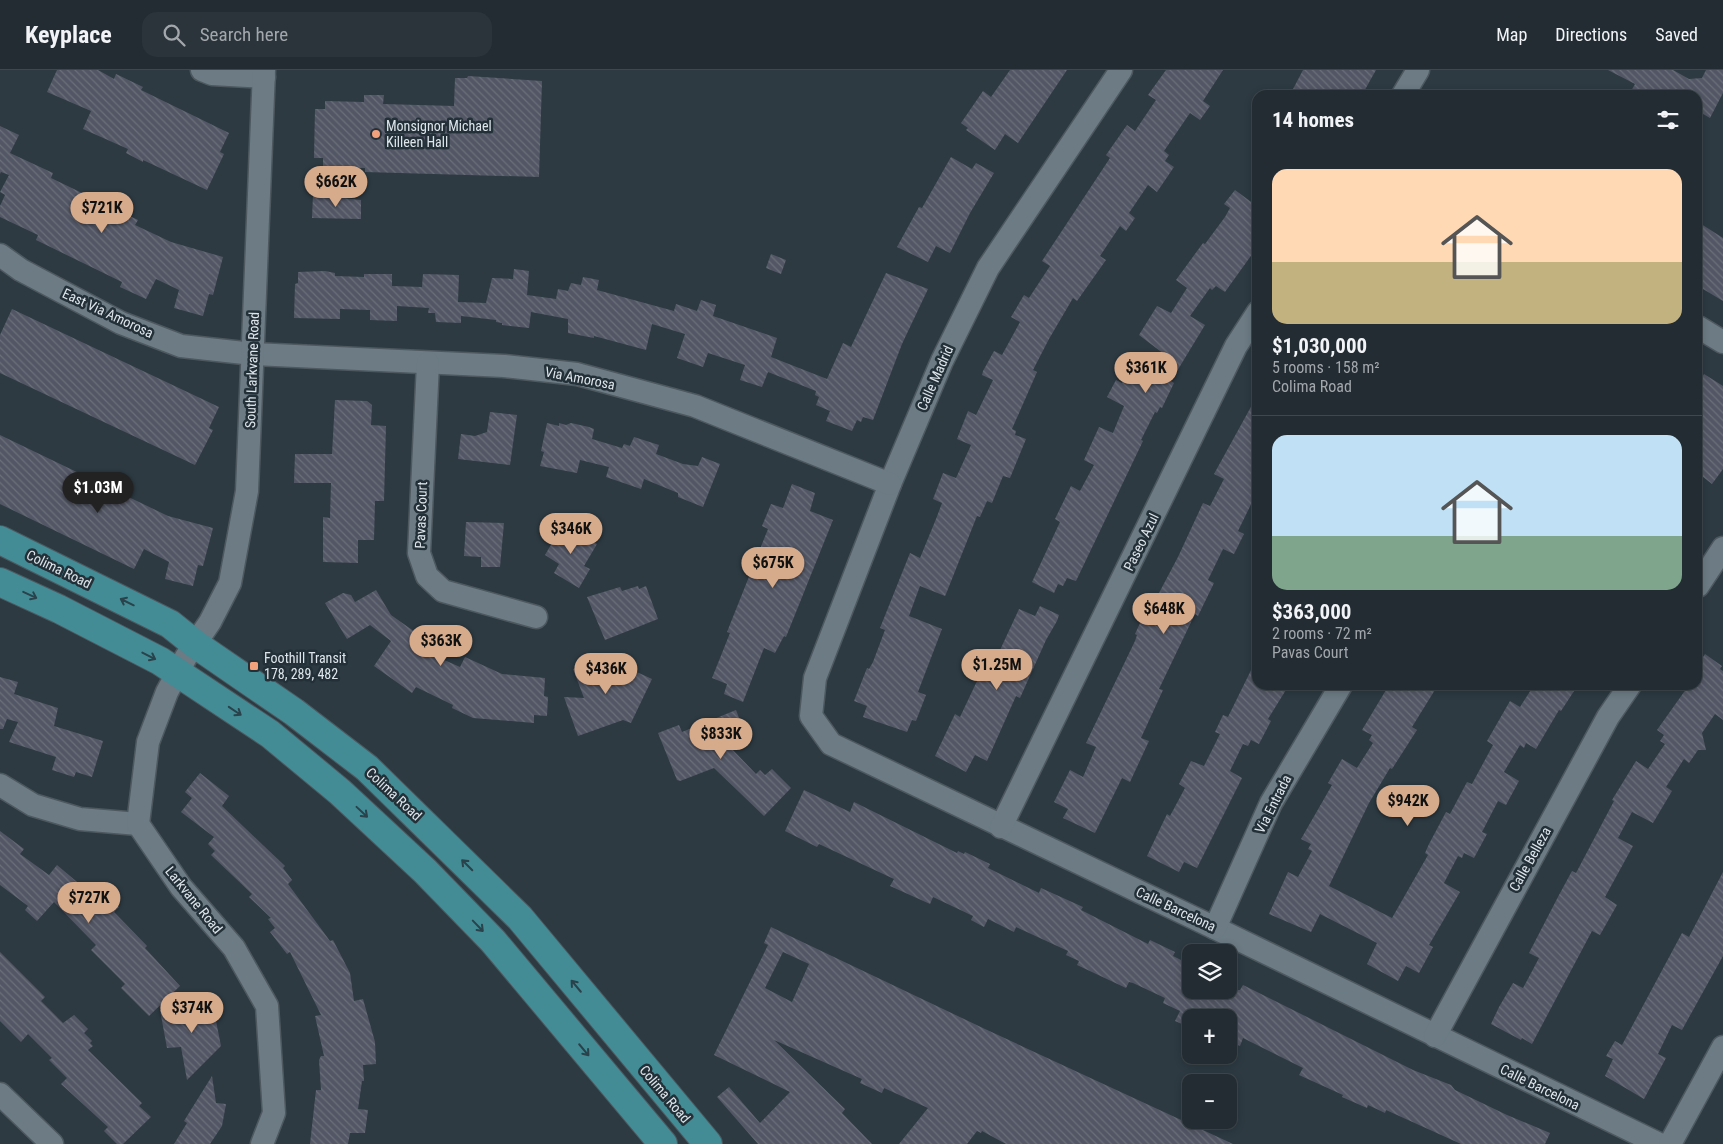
<!DOCTYPE html>
<html lang="en">
<head>
<meta charset="utf-8">
<style>
	body { margin:0; font-family:"Roboto Condensed",sans-serif; background:#2a343a; color:#f1f3f6; height:100vh; display:flex; flex-direction:column; font-size:19px; white-space:nowrap }
	* { box-sizing:border-box; margin:0 }
	p { font-size:16px; color:#a2a7ac }
	.icon { flex:none; width:28px; height:28px; fill:none; stroke:currentColor; stroke-width:2; stroke-linecap:round; stroke-linejoin:round }
	.map { position:relative; flex:1; overflow:hidden }
	.side { position:absolute; left:1252px; top:20px; width:450px; height:600px; display:flex; flex-direction:column; background:#222c32; border-radius:15px; box-shadow:0 2px 8px #0003,0 0 0 1px #3f484d }
	.side>* { flex:none }
	.fabs { position:absolute; left:1182px; top:874px; display:grid; gap:10px }
	.fabs a { display:grid; place-items:center; width:55px; height:55px; border-radius:10px; background:#222c32; box-shadow:0 2px 8px #0003,0 0 0 1px #3f484d; font-size:25px }
	.price { position:absolute; translate:-50% -42px; padding:0 11px; border-radius:18px; background:#d6ab8b; color:#111; font-size:16px; line-height:32px; filter:drop-shadow(0 1px 2px #0008) }
	.price::after { content:''; position:absolute; left:50%; top:30px; width:15px; height:11px; margin-left:-8px; background:inherit; clip-path:polygon(0 0,100% 0,50% 100%) }
	.price.selected { background:#222; color:#fff }
	ul { padding:0; list-style:none }
	li { display:grid; align-content:center; gap:10px; height:265px; padding:0 20px }
	li+li { border-top:1px solid #3f484d }
	li span { display:grid; place-items:center; height:155px; border-radius:15px; color:#555 }
	li>.icon { margin-inline-start:auto }
	span .icon { width:90px; height:90px; fill:#fffc; stroke-width:1 }
	li b { font-size:21px }
	h2 { display:flex; justify-content:space-between; align-items:center; height:60px; padding:0 20px; font-size:21px }
	header { display:flex; align-items:center; gap:30px; box-sizing:border-box; height:70px; padding:0 25px; background:#222c32; border-bottom:1px solid #3f484d }
	header strong { font-size:24px }
	nav { display:flex; gap:28px; margin-inline-start:auto; font-size:18px }
	.search { width:350px; height:45px; background:#2a343a; display:flex; align-items:center; gap:12px; box-sizing:border-box; padding:0 18px; border-radius:15px; color:#a2a7ac; font-size:19px }
	.map>svg:first-child { display:block }
</style>
</head>
<body>
<header>
<strong>Keyplace</strong>
<div class="search"><svg class="icon" aria-label="search" viewBox="0 0 24 24"><circle cx="10" cy="10" r="6"/><path d="M15 15l6 6"/></svg>Search here</div>
<nav><a>Map</a><a>Directions</a><a>Saved</a></nav>
</header>
<div class="map">
<svg width="1723" height="1074" viewBox="0 0 1723 1074">
	<defs>
		<pattern id="building-back-hatch" width="6" height="6" patternUnits="userSpaceOnUse" patternTransform="scale(1.25)"><rect width="6" height="6" fill="#535765"/><path d="M-1 5l2 2M0 0l6 6M5-1l2 2" fill="none" stroke="#6b6f7b"/></pattern>
	</defs>
	<rect width="100%" height="100%" fill="#2d3a42"/>
	<g fill="url(#building-back-hatch)" fill-rule="evenodd">
		<path d="M57 0H98L114 9 116 4 143 17 141 20 229 63 220 82 224 84 207 120 143 90V92L126 83 128 79 83 59 91 41 47 22Z"/>
		<path d="M1010 0H1067L1018 73 1005 64 995 80 966 60 968 58 961 53 983 21 991 27Z"/>
		<path d="M1166 0H1223L1203 31 1210 36 1200 50 1190 43 1164 81 1169 85 1165 91 1174 97 1157 122 1148 115 1129 143 1135 148 1126 161 1120 156 1100 186 1106 190 1077 231 1073 228 1049 269 1033 300 1037 302 1012 359 1016 361 1015 365 1026 369 1010 408 1003 406 992 433 987 431 980 447 977 446 946 524 945 526 920 516 909 546 942 559 918 622 926 625 916 651 912 650 907 662 863 647 867 636 854 631 867 598 869 599 873 592 885 560 880 558 910 483 920 488 936 449 942 433 933 429 943 403 956 408 971 375 957 369 968 341 976 345 993 310 982 305 983 301 994 281 1002 285 1020 252 1011 247 1024 225 1029 228 1050 196 1042 191 1110 88 1106 85 1127 55 1135 61 1156 30 1148 25Z"/>
		<path d="M1303 0H1376L1362 25H1300L1292 21Z"/>
		<path d="M1608 0H1673L1689 9 1702 8 1706 0H1723V23L1710 48 1698 41V25H1629L1635 14Z"/>
		<path d="M468 6 542 11 539 107 365 102V98L323 97V88H314L315 39H325V31L364 32V25H384L383 34 454 36 455 8H467Z"/>
		<path d="M0 56 19 65 10 83 53 103 51 108 138 150 135 155 171 172 223 187 213 225 209 224 203 246 174 238 179 220 156 209 146 229 120 217 122 212 36 170 38 165 0 147V136L5 125 0 122 9 105 1 102 0 104Z"/>
		<path d="M951 87 972 99 976 93 994 103 970 143 950 183 936 176 928 192 897 177 919 137 922 138Z"/>
		<path d="M1235 120 1258 137V176L1225 222 1216 216 1212 220 1210 218 1190 246 1205 255 1171 311 1174 313 1162 338 1160 337 1157 343 1155 342 1141 370 1143 371 1076 511 1067 508 1063 516 1058 514 1054 523 1032 512 1060 452 1055 449 1071 416 1080 421 1094 395 1084 390 1099 357 1113 363 1124 336 1107 327 1116 310 1122 313 1129 299 1152 309 1164 284 1139 265 1157 236 1171 243 1187 218 1176 210 1203 173 1205 174 1225 147 1230 138 1224 134Z"/>
		<path d="M313 125 361 130V149L312 148Z"/>
		<path d="M1698 152 1723 168V231L1698 216Z"/>
		<path d="M771 184 786 190 781 204 766 198Z"/>
		<path d="M514 199 529 201 527 225 556 229 558 219 568 221 571 213 581 215 583 207 599 210 597 220 674 241 676 234 697 241 701 230 716 235 713 246 777 268 771 287 827 309 843 273 851 277 886 203 928 219 902 274 873 350 863 347 861 352 857 350 852 361 826 351 830 341 816 335 819 327 815 325 816 321 768 302 762 317 740 310 745 295 708 283 703 297 677 288 685 264 652 254 646 280 594 266V268L568 263V249L531 242 529 258 502 255V253L496 252V250L461 246V253L436 252 435 243H428L429 238 397 236V251L370 250V240L340 239V249L294 248 295 214 298 213V202L325 201 335 203V206L364 207V204H392V216L422 217 423 204 459 205 458 232 486 233 492 208 513 209Z"/>
		<path d="M12 239 219 337 209 358 213 360 195 395 0 303V265Z"/>
		<path d="M1704 304 1723 316V399L1712 414 1698 403V336L1703 326 1698 323V314Z"/>
		<path d="M1258 324V420L1238 461 1244 464 1234 484 1223 479 1208 510 1214 513 1198 546 1195 544 1159 619 1163 620 1141 668 1149 671 1130 712 1122 708 1095 763 1063 748 1068 739 1054 732 1070 700 1083 707 1096 677 1086 673 1135 571 1137 565 1135 564 1147 538 1150 540 1178 487 1203 433 1210 436 1224 409 1214 404Z"/>
		<path d="M335 330 367 331 372 335 371 355 386 356 384 431H375L374 470H358V493L323 492V447L330 448 331 413H294L295 384H332Z"/>
		<path d="M490 342 517 345 510 395 458 389 461 364 475 366 487 362Z"/>
		<path d="M547 353 559 356V353L566 355 571 353 589 357 594 359 592 369 622 378 624 374 630 376 634 367 659 375 656 384 683 394 698 396 702 387 720 394 703 437 678 427V423L644 409 641 419 606 407 609 397 580 390 577 403 540 396 544 382 541 381Z"/>
		<path d="M0 365 168 446 213 458 203 496 198 495 193 516 165 509 169 492 144 479 134 499 0 434Z"/>
		<path d="M792 414 815 423 810 441 833 450 786 567 784 566 775 583 764 578 743 632 724 624 727 614 712 608 730 563 727 562 768 459 762 456 771 434 783 438Z"/>
		<path d="M466 452 504 453 500 497H481V487L464 486Z"/>
		<path d="M563 454 597 474 584 496 590 499 579 518 554 503 559 494 545 485Z"/>
		<path d="M638 516 639 519 646 516 658 549 605 570 587 527 620 517 622 521Z"/>
		<path d="M376 520 391 545 432 574 426 582 460 597 465 587 502 604 545 608 544 626 548 627 547 646 534 645V653L473 648 452 638 453 635 416 617 412 623 374 596 391 571 370 555 347 569 325 533 343 523 351 525 355 532Z"/>
		<path d="M1040 536 1059 545 1057 551 1046 570 1020 628 1016 626 987 691 975 685 966 702 935 686 955 644 960 647 987 590 994 593 1019 539 1035 546Z"/>
		<path d="M1705 584 1722 596 1720 599 1723 601V650L1715 644 1702 663 1706 680H1698L1689 693 1684 689 1666 717 1672 721 1653 753 1632 742 1618 768 1633 776 1605 827 1617 835 1600 865 1592 861 1532 974 1522 968 1521 970 1491 954 1499 937 1513 913 1523 918 1539 888 1529 883 1559 825 1572 801 1576 803 1614 731 1612 730 1636 691 1648 699 1665 674 1660 671 1664 665 1657 660 1689 615H1698V595Z"/>
		<path d="M1258 586V615H1289L1268 649 1271 651 1259 674 1251 670 1248 676 1243 674 1230 701 1242 708 1197 798 1184 792 1179 802 1147 786 1167 744 1170 746 1185 718 1179 714 1191 691 1204 696 1220 664 1215 662 1223 645 1228 647Z"/>
		<path d="M606 588 652 609 631 653 623 650 578 666 564 627 584 628 573 599Z"/>
		<path d="M0 607 18 612 14 624 58 638 54 656 103 671 92 707 76 702 74 707 52 700 56 687 9 672 18 652 7 649 3 659H0Z"/>
		<path d="M1389 615H1438L1412 657 1417 660 1392 699 1390 698 1369 733 1329 816 1392 848 1428 785 1425 783 1429 774 1446 742 1450 744 1467 712 1472 714 1493 675 1487 671 1510 631 1520 637 1534 615H1578L1561 641 1559 640 1536 679 1526 673 1524 678 1520 675 1504 702 1519 711 1506 735 1498 731 1482 762 1487 764 1474 788 1464 783 1462 788 1458 786 1444 813 1460 822 1429 875 1433 877 1419 903 1406 896 1398 911 1367 894 1377 873 1320 844 1311 862 1269 844 1288 802 1298 807 1312 781 1308 779 1311 774 1301 769 1332 715 1328 713 1342 689 1357 698 1373 673 1369 670 1372 665 1362 660Z"/>
		<path d="M736 640 746 666 736 670 738 675 731 678 756 704 760 700 765 705 772 699 791 718 764 746 714 698 680 711 677 710 658 663 679 655 682 662Z"/>
		<path d="M200 703 229 726 222 736 285 796 283 798 292 810 288 814 330 871 333 870 350 903 354 931 363 929 375 972 376 994 363 995 364 1011H362L358 1039 368 1040 365 1063H350L348 1074H310L316 1020H321L319 990 321 986H324L315 946 321 945 290 882 287 884 270 862 275 858 268 849 271 848 249 827 252 824 211 785 215 781 208 774 214 767 181 742 192 728 185 722Z"/>
		<path d="M804 720 850 742 854 732 957 783 958 781 964 784 965 782 990 794 988 798 1039 823 1041 818 1083 837 1081 840 1148 874 1150 870 1175 882 1173 886 1191 895V920H1240L1243 915 1413 1000 1451 1015 1455 1020 1507 1045 1550 1063 1545 1074H1461L1386 1040 1385 1043 1368 1035 1367 1038 1342 1027 1343 1025 1299 1005 1303 998 1243 968 1240 976 1229 971V948H1191V958L1175 951 1180 941 1163 933 1165 928 1133 913 1129 912 1126 918 1077 895 1079 891 1066 885 1068 881 1016 857 1014 862 988 849 984 857 971 850 973 846 933 827 930 834 890 816 894 809 819 774 817 777 785 761Z"/>
		<path d="M0 761 24 779 20 784 49 805 57 795 83 817 88 812 99 824 103 820 119 837 114 842 147 876 145 878 180 916 149 946 121 918 125 914 91 880 96 875 54 832 37 851 25 840 28 836 0 815Z"/>
		<path d="M1723 802V886L1682 960 1672 955 1658 984 1666 988 1644 1029 1605 1006 1613 989 1606 986 1615 971 1622 975 1682 863 1689 867Z"/>
		<path d="M771 857 985 959 1233 1074H1006L982 1061 981 1063 977 1061 967 1074H899L928 1038 884 1018 882 1023 860 1013 862 1009 774 970 845 1039 842 1043 872 1074H758L717 1027 729 1017 760 1053 790 1022 714 985 768 875 764 873ZM783 882 809 894 792 932 765 918Z"/>
		<path d="M0 882 45 927 41 931 63 953 74 945 88 959 84 963 92 971 90 973 93 976 88 980 142 1033 139 1036 151 1047 123 1074H117L104 1061 108 1057 61 1014 67 1008 49 990 52 988 28 964 21 972 0 951Z"/>
		<path d="M206 932 208 942 214 941 221 976 187 1010 181 977 167 978 160 940Z"/>
		<path d="M212 1006 216 1033 226 1034 222 1056 210 1074H174L187 1053 184 1051Z"/>
	</g>
	<g fill="none" stroke-linecap="round" stroke-linejoin="round">
		<defs>
			<g id="minor">
				<path d="M202 0 212 4 264 7"/>
				<path d="M1121 0 988 198 942 291 890 414 815 608 811 646 831 674 1215 858 1659 1074"/>
				<path d="M1403 25 1418 0"/>
				<path d="M0 185 21 200 121 253 181 276 253 284 504 296 577 304 695 336 890 414"/>
				<path d="M1698 257 1723 272"/>
				<path d="M428 293 419 483 427 506 443 521 536 547"/>
				<path d="M1698 516 1723 478"/>
				<path d="M0 715 33 735 80 749 138 754"/>
				<path d="M1001 757 1236 276 1258 242"/>
				<path d="M1215 858 1271 733 1341 615"/>
				<path d="M1435 966 1608 647 1630 615"/>
				<path d="M0 1024 52 1074"/>
				<path d="M262 1074 274 1043 267 936 234 878 181 817 138 754 148 672 167 622 186 587 210 552 230 513 247 421 264 0"/>
				<path d="M1670 1074 1723 977"/>
			</g>
			<g id="primary">
				<path d="M0 470 170 554 195 574 294 642 367 698 520 848 708 1074"/>
				<path d="M0 512 59 539 160 591 270 664 340 722 425 801 493 871 663 1074"/>
			</g>
		</defs>
		<use href="#minor" stroke="#4d585f" stroke-width="25"/>
		<use href="#primary" stroke="#4d585f" stroke-width="30"/>
		<use href="#minor" stroke="#6c7b84" stroke-width="22"/>
		<use href="#primary" stroke="#438c95" stroke-width="28"/>
	</g>
	<defs><path id="oneway-shaft" d="M-6 0H5M1.5-3L5.5 0L1.5 3" fill="none" stroke-width="1.6" stroke-linecap="round" stroke-linejoin="round" transform="scale(1.25)"/></defs>
	<g stroke="#29424b">
		<use href="#oneway-shaft" transform="translate(30 525) rotate(25)"/>
		<use href="#oneway-shaft" transform="translate(127 532) rotate(-154)"/>
		<use href="#oneway-shaft" transform="translate(149 586) rotate(27)"/>
		<use href="#oneway-shaft" transform="translate(235 641) rotate(34)"/>
		<use href="#oneway-shaft" transform="translate(362 742) rotate(43)"/>
		<use href="#oneway-shaft" transform="translate(467 795) rotate(-135)"/>
		<use href="#oneway-shaft" transform="translate(478 856) rotate(46)"/>
		<use href="#oneway-shaft" transform="translate(576 916) rotate(-130)"/>
		<use href="#oneway-shaft" transform="translate(584 980) rotate(50)"/>
	</g>
	<g fill="#f1a17c" stroke="#233038" stroke-width="2">
		<circle cx="376" cy="64" r="5"/>
		<rect x="249" y="591" width="10" height="10" rx="2.5"/>
	</g>
	<g text-anchor="middle" dominant-baseline="central" stroke-width="5" stroke-linejoin="round" paint-order="stroke">
		<g font-size="14" fill="#dee6eb" stroke="#233038" text-anchor="start">
			<text x="386" y="56">Monsignor Michael<tspan x="386" dy="16">Killeen Hall</tspan></text>
			<text x="264" y="588">Foothill Transit<tspan x="264" dy="16">178, 289, 482</tspan></text>
		</g>
		<g font-size="14" fill="#dee6eb" stroke="#233038">
			<text transform="translate(108 243) rotate(25)">East Via Amorosa</text>
			<text transform="translate(252 300) rotate(-88)">South Larkvane Road</text>
			<text transform="translate(580 308) rotate(11)">Via Amorosa</text>
			<text transform="translate(935 308) rotate(-66)">Calle Madrid</text>
			<text transform="translate(421 445) rotate(-88)">Pavas Court</text>
			<text transform="translate(1141 472) rotate(-64)">Paseo Azul</text>
			<text transform="translate(59 499) rotate(26)">Colima Road</text>
			<text transform="translate(394 724) rotate(43)">Colima Road</text>
			<text transform="translate(1273 734) rotate(-63)">Via Entrada</text>
			<text transform="translate(1530 789) rotate(-61)">Calle Belleza</text>
			<text transform="translate(194 830) rotate(51)">Larkvane Road</text>
			<text transform="translate(1176 839) rotate(25)">Calle Barcelona</text>
			<text transform="translate(1540 1017) rotate(26)">Calle Barcelona</text>
			<text transform="translate(665 1024) rotate(50)">Colima Road</text>
		</g>
	</g>
</svg>
<div class="fabs">
<a><svg class="icon" aria-label="layers" viewBox="0 0 24 24"><path d="M12 4l9 5-9 5-9-5zM3 14l9 5 9-5"/></svg></a>
<a>+</a>
<a>−</a>
</div>
<b class="price" style="left:336px;top:138px">$662K</b>
<b class="price" style="left:102px;top:164px">$721K</b>
<b class="price" style="left:1146px;top:324px">$361K</b>
<b class="price selected" style="left:98px;top:444px">$1.03M</b>
<b class="price" style="left:571px;top:485px">$346K</b>
<b class="price" style="left:773px;top:519px">$675K</b>
<b class="price" style="left:1164px;top:565px">$648K</b>
<b class="price" style="left:441px;top:597px">$363K</b>
<b class="price" style="left:997px;top:621px">$1.25M</b>
<b class="price" style="left:606px;top:625px">$436K</b>
<b class="price" style="left:721px;top:690px">$833K</b>
<b class="price" style="left:1408px;top:757px">$942K</b>
<b class="price" style="left:89px;top:854px">$727K</b>
<b class="price" style="left:192px;top:964px">$374K</b>
<section class="side">
<h2>14 homes<svg class="icon" aria-label="filters" viewBox="0 0 24 24"><path d="M4 7h16M4 17h16"/><circle cx="9" cy="7" r="2"/><circle cx="15" cy="17" r="2"/></svg></h2>
<ul>
<li><span style="background:linear-gradient(#ffd9b3 60%,#c2b280 0)"><svg class="icon" aria-label="home" viewBox="0 0 24 24"><path d="M3 11l9-7 9 7M6 9v11h12V9"/></svg></span><div><b>$1,030,000</b><p>5 rooms · 158 m²</p><p>Colima Road</p></div></li>
<li><span style="background:linear-gradient(#bfe0f5 65%,#7fa58c 0)"><svg class="icon" aria-label="home" viewBox="0 0 24 24"><path d="M3 11l9-7 9 7M6 9v11h12V9"/></svg></span><div><b>$363,000</b><p>2 rooms · 72 m²</p><p>Pavas Court</p></div></li>
</ul>
</section>
</div>
</body>
</html>
